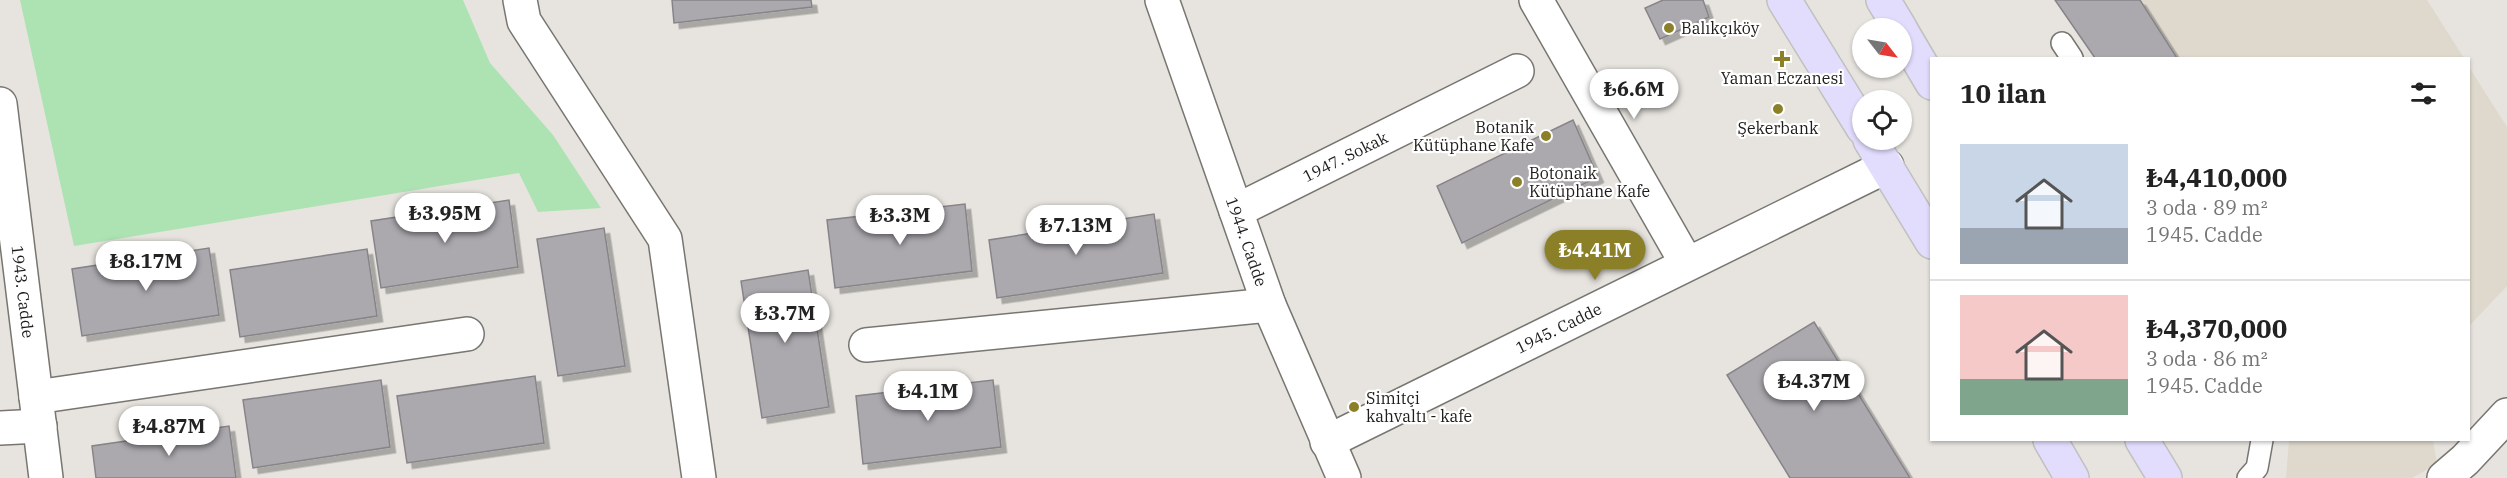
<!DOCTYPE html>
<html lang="tr">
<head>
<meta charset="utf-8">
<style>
	body { margin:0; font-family:"IBM Plex Serif",serif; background:#f6f6f6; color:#222; height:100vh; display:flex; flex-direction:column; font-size:22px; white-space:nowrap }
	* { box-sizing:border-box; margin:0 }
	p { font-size:20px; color:#767676 }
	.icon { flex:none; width:33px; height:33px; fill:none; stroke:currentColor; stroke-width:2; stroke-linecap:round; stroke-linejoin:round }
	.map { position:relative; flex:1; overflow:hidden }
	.drawer { position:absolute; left:1930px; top:57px; width:540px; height:384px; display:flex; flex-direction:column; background:#fff; border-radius:0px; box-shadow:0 2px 4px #0004 }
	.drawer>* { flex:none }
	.needle { width:39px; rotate:121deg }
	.fabs { position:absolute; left:1852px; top:18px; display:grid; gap:12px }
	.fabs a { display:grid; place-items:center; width:60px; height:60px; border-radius:50%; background:#fff; box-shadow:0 2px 4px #0004; font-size:30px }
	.price { position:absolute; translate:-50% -51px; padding:0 14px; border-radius:21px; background:#fff; color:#222; font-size:20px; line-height:39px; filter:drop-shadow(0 2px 3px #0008) }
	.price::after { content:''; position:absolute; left:50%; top:36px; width:18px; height:14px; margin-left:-9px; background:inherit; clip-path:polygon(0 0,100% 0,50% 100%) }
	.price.active { background:#8b8027; color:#fff }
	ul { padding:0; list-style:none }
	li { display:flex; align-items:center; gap:18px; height:150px; padding:0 30px }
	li+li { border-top:2px solid #e0e0e0 }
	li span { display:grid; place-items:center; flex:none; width:168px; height:120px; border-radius:0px; color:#555 }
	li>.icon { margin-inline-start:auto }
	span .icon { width:72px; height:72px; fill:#fffc; stroke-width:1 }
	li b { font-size:26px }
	h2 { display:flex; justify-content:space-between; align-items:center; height:72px; padding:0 30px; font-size:26px }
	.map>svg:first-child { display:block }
</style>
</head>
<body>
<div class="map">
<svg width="2507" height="478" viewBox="0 0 2507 478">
	<defs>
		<filter id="shadow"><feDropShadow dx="5.5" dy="5.5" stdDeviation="0" flood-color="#0004"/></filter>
	</defs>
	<rect width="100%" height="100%" fill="#e7e4df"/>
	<g fill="#ded9cc">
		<path d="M2060 0H2427L2464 58H2097Z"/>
		<path d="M2469 67 2507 127V286L2469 326Z"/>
		<path d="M2289 440H2433L2437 464 2412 478H2286Z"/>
	</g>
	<path fill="#ade3b2" d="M20 0H463L490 63 553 135 601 208 538 212 519 173 74 246Z"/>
	<g fill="#aba8ae" stroke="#878489" stroke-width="1.5" filter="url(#shadow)">
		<path d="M672 0H811L812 7 674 23Z"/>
		<path d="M1663 0H1703L1709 17 1660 39 1645 8Z"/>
		<path d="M2055 0H2140L2177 58H2095Z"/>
		<path d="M1573 120 1598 177 1462 243 1437 186Z"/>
		<path d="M509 200 518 267 381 288 371 221Z"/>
		<path d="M965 204 972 271 835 288 827 220Z"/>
		<path d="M1154 214 1163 273 997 298 989 240Z"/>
		<path d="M604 228 625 366 558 376 537 239Z"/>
		<path d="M209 248 219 315 82 336 72 269Z"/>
		<path d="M367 249 377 316 240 337 230 270Z"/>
		<path d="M808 270 829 407 762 418 741 281Z"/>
		<path d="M1814 322 1910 478H1790L1727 375Z"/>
		<path d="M535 376 544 443 407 463 397 396Z"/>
		<path d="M381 380 390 447 253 468 243 400Z"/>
		<path d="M993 380 1001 447 863 464 856 396Z"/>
		<path d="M229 426 236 478H96L92 446Z"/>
	</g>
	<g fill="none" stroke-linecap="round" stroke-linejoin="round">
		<defs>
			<g id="service">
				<path d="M2062 43 2072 58"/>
				<path d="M2248 478 2257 468 2262 440"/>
			</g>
			<g id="minor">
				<path d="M520 0 524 21 665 239 699 478"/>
				<path id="s1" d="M1162 0 1269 305 1344 478"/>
				<path d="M1536 0 1687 264"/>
				<path id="s2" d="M0 104 46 478"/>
				<path id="s3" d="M1236 211 1517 71"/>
				<path d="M866 345 1269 305"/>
				<path d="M36 397 467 334"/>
				<path d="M0 428 40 426"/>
				<path id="s4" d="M1327 442 1887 166"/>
				<path d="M2444 478 2465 460 2507 415"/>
			</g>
			<g id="primary">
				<path d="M1784 0 1863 128"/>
				<path d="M1883 0 1900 28"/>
				<path d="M1902 32 1932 83"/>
				<path d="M1870 140 1932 242"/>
				<path d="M2050 440 2072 478"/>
				<path d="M2142 440 2165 478"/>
			</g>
		</defs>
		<use href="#service" stroke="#787671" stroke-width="24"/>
		<use href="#minor" stroke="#787671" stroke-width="36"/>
		<use href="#primary" stroke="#c0c0bf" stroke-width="36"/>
		<use href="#service" stroke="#fff" stroke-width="21"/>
		<use href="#minor" stroke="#fff" stroke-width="33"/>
		<use href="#primary" stroke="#e2ddfd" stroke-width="33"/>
	</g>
	<g fill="#8b8027" stroke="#fff" stroke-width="2">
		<circle cx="1669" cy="28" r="6"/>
		<path d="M1779 50h6v6h6v6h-6v6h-6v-6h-6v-6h6z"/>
		<circle cx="1778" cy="109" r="6"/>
		<circle cx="1546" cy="136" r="6"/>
		<circle cx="1517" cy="182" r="6"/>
		<circle cx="1354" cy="407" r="6"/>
	</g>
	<g text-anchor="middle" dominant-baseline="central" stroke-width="4.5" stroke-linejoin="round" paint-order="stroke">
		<g font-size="16" fill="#1e1d1b" stroke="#fff" text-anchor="start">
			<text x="1681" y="28">Balıkçıköy</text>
			<text x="1782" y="78" text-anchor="middle">Yaman Eczanesi</text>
			<text x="1534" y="127" text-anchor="end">Botanik<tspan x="1534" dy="18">Kütüphane Kafe</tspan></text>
			<text x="1778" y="128" text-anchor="middle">Şekerbank</text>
			<text x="1529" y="173">Botonaik<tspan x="1529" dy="18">Kütüphane Kafe</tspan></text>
			<text x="1366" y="398">Simitçi<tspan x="1366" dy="18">kahvaltı - kafe</tspan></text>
		</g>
		<g font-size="16" fill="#1e1d1b" stroke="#fff">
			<text stroke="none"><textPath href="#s3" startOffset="122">1947. Sokak</textPath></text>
			<text stroke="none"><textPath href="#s1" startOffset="256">1944. Cadde</textPath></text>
			<text stroke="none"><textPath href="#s2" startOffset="189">1943. Cadde</textPath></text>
			<text stroke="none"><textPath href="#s4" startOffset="258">1945. Cadde</textPath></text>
		</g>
	</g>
</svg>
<div class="fabs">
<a><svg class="needle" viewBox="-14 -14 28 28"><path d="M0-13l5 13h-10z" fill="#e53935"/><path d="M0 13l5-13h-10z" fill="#767676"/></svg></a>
<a><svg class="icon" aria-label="locate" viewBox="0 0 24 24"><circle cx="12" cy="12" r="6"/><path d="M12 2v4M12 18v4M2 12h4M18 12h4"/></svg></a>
</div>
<b class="price" style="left:1634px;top:120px">₺6.6M</b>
<b class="price" style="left:445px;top:244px">₺3.95M</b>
<b class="price" style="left:900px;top:246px">₺3.3M</b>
<b class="price" style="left:1076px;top:256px">₺7.13M</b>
<b class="price active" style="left:1595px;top:281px">₺4.41M</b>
<b class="price" style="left:146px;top:292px">₺8.17M</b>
<b class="price" style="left:785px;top:344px">₺3.7M</b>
<b class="price" style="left:1814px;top:412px">₺4.37M</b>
<b class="price" style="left:928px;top:422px">₺4.1M</b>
<b class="price" style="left:169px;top:457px">₺4.87M</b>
<section class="drawer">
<h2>10 ilan<svg class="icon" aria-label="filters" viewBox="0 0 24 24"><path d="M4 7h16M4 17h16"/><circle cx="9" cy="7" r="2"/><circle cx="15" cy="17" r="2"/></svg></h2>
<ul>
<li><span style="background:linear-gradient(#c9d6e8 70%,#9aa5b1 0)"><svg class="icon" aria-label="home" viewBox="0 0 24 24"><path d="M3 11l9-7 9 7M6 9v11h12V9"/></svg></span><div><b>₺4,410,000</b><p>3 oda · 89 m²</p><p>1945. Cadde</p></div></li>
<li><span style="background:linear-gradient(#f6c9c9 70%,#7fa58c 0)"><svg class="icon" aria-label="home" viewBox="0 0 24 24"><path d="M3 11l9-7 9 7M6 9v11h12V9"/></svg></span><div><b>₺4,370,000</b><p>3 oda · 86 m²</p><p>1945. Cadde</p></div></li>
</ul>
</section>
</div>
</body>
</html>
